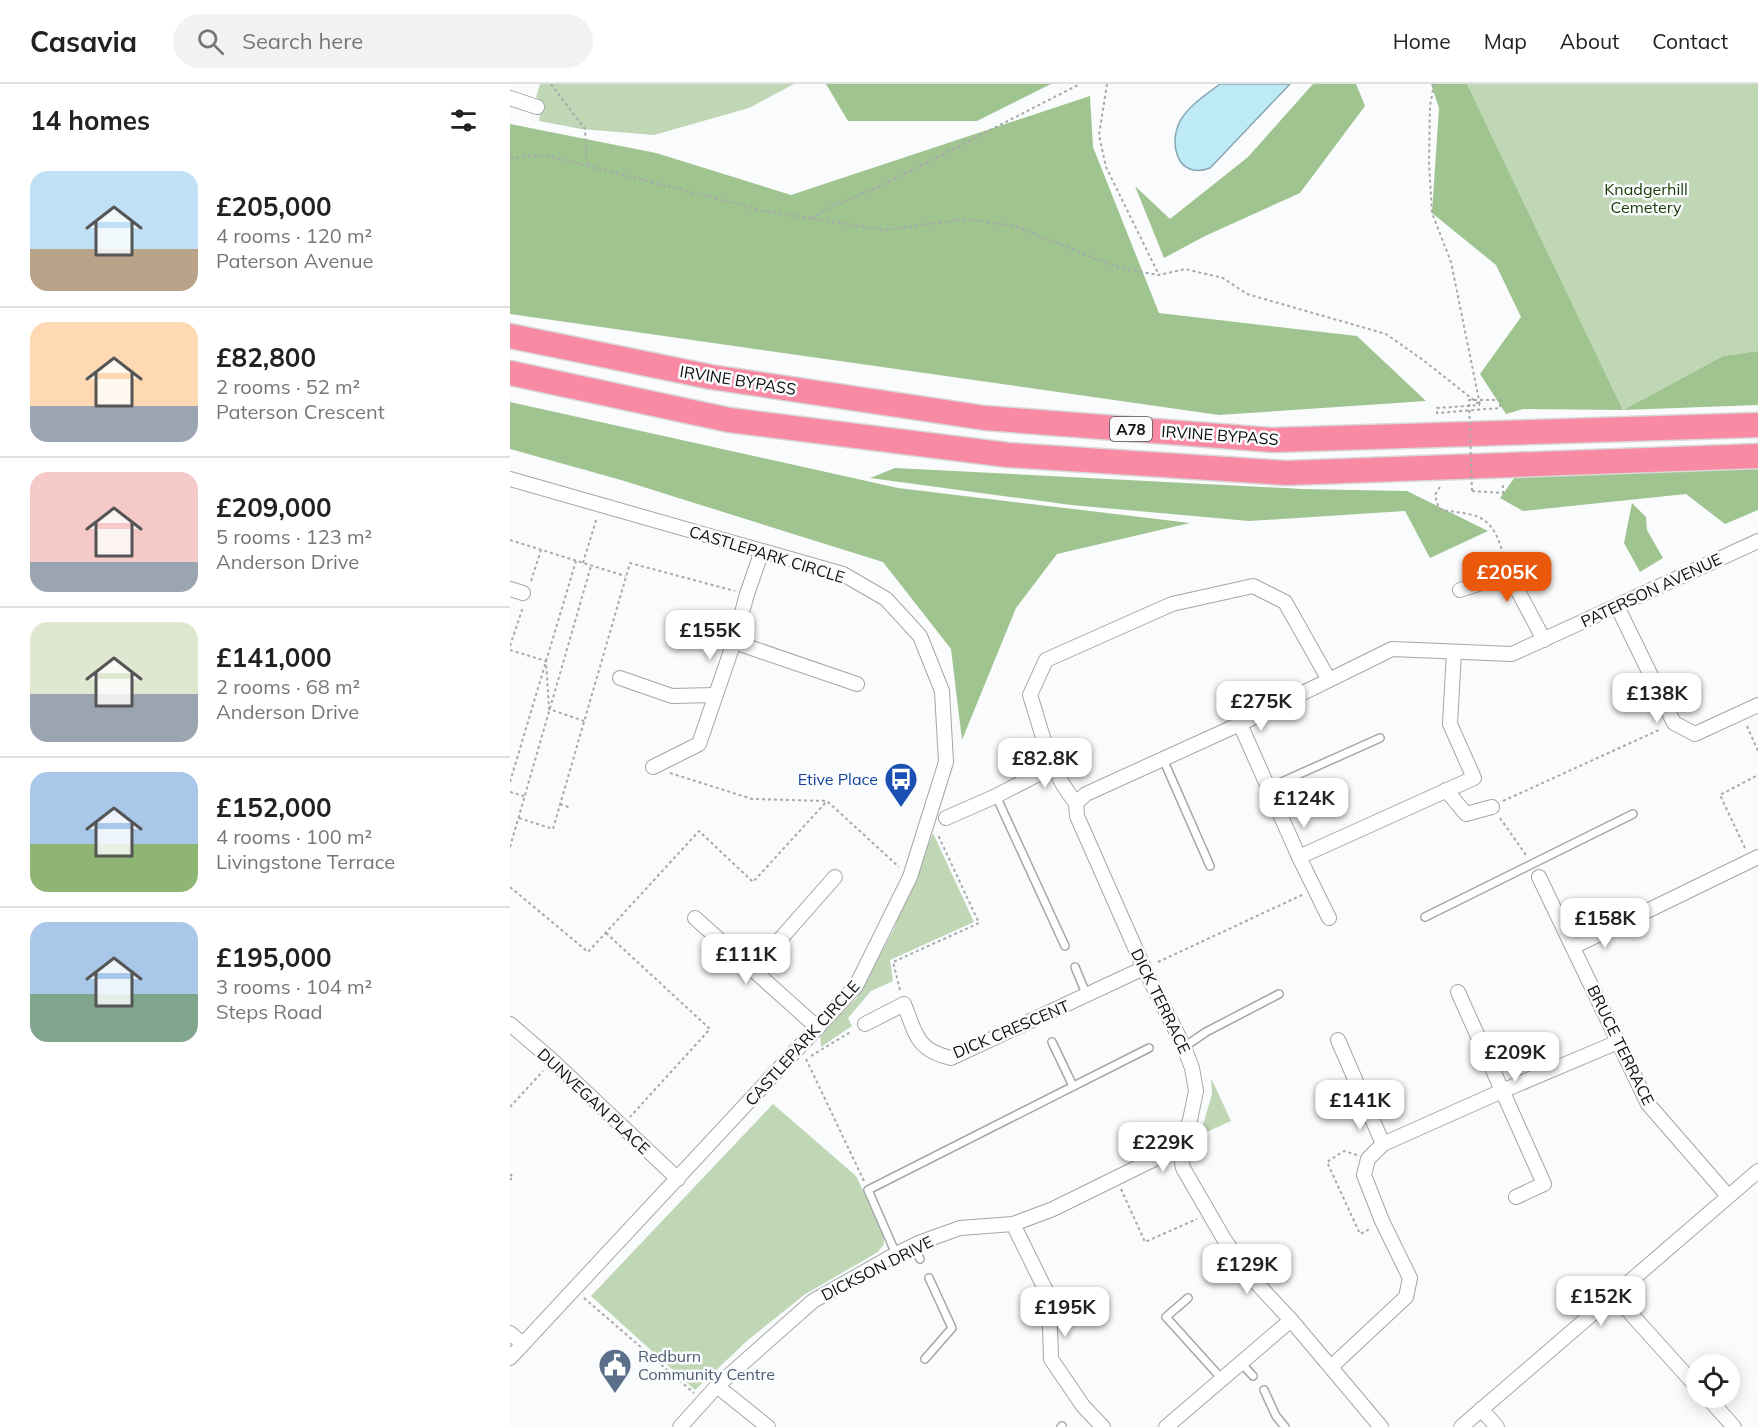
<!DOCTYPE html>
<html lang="en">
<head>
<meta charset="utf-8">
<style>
	body { margin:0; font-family:Mulish,sans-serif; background:#f2f2f2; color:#222; height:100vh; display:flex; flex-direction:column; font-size:22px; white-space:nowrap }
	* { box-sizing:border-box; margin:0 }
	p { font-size:20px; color:#767676 }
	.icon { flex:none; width:33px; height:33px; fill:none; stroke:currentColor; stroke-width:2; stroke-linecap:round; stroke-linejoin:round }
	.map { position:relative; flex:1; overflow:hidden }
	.panel { display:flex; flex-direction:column; background:#fff; width:510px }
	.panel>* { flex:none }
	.buttons { position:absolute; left:1176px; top:1270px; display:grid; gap:12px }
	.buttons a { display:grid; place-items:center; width:54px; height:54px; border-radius:50%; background:#fff; box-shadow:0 3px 15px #0003; font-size:30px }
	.price { position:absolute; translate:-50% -51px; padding:0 14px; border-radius:12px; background:#fff; color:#222; font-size:20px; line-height:39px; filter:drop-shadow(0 2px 3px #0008) }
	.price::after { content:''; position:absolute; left:50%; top:36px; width:18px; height:14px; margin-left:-9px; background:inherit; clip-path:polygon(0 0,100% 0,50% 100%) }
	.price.current { background:#ea580c; color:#fff }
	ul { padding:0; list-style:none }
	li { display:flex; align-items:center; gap:18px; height:150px; padding:0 30px }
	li+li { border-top:2px solid #e0e0e0 }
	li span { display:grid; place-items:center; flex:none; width:168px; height:120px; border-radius:18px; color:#555 }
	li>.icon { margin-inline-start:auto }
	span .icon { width:72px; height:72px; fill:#fffc; stroke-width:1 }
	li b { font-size:26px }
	h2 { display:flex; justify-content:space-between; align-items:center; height:72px; padding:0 30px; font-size:26px }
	header { display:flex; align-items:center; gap:36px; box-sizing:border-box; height:84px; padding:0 30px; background:#fff; border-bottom:2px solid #e0e0e0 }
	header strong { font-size:28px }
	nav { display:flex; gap:33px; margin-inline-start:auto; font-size:21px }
	.search { width:420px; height:54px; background:#f2f2f2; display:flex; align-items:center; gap:15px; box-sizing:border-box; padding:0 21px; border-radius:33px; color:#767676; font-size:22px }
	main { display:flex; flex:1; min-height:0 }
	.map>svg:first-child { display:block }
</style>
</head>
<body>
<header>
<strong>Casavia</strong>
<div class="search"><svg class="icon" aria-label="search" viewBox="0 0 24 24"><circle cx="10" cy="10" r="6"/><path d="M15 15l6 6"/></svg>Search here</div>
<nav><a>Home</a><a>Map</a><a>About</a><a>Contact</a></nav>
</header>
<main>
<section class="panel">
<h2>14 homes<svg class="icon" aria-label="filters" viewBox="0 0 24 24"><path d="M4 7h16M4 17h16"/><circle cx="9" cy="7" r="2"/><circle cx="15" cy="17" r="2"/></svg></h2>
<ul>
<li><span style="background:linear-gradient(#bfe0f5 65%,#b9a48a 0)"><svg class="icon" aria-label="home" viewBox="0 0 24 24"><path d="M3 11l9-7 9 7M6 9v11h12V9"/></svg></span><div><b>£205,000</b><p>4 rooms · 120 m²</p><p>Paterson Avenue</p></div></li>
<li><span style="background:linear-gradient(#ffd9b3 70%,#9aa5b1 0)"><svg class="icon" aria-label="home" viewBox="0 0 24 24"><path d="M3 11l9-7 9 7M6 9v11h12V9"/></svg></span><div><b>£82,800</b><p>2 rooms · 52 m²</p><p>Paterson Crescent</p></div></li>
<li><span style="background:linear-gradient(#f6c9c9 75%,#9aa5b1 0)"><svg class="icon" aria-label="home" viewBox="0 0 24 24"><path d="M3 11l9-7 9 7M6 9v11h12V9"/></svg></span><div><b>£209,000</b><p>5 rooms · 123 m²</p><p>Anderson Drive</p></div></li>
<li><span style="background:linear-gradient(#dfe7d0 60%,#9aa5b1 0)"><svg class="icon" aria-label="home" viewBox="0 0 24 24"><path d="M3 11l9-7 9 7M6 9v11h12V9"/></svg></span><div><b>£141,000</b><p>2 rooms · 68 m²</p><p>Anderson Drive</p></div></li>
<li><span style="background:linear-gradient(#a9c7e8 60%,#8fb573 0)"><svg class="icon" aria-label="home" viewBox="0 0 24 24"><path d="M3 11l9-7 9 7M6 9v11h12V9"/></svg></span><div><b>£152,000</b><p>4 rooms · 100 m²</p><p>Livingstone Terrace</p></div></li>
<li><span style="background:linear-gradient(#a9c7e8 60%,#7fa58c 0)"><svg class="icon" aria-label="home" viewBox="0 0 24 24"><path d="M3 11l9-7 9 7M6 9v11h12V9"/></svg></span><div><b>£195,000</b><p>3 rooms · 104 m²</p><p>Steps Road</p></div></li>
</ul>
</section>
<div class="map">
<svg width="1248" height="1343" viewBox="0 0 1248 1343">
	<rect width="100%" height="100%" fill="#f9fbfc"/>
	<g fill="#c0d7b6">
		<path d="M30 0H284L239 24 144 51 71 45 29 37 32 21 26 13Z"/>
		<path d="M957 0H1248V267L1213 272 1113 326Z"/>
		<path d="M423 749 464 838 380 876 383 897 361 907 338 934 342 942 311 963 310 949 347 914 383 847Z"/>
		<path d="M701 996H702L721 1037 690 1051 702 1010Z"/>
		<path d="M263 1020 346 1092 373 1148 374 1160 368 1168 294 1211 238 1256 185 1306 81 1212Z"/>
	</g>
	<g fill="#9fc48f">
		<path d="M316 0H541L467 37H338Z"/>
		<path d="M803 0H846L855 22 790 109 695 152 654 174 625 102 660 135 738 73Z"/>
		<path d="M921 0H957L1113 326 1213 272 1248 267V321L1113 326 1013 325 996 330 970 290 1011 233 986 181 922 129 929 24Z"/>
		<path d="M580 12 583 63 649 229 847 252 916 317 709 331 0 230V40L146 69 281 111Z"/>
		<path d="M0 318 388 404 680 439 547 470 506 524 452 656 441 565 373 478 111 396 0 365Z"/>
		<path d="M385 384 792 405 897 407 978 447 920 474 895 427 739 437 561 421 360 394Z"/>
		<path d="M1248 384V426L1215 440 1176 410 1013 427 990 414 1005 393Z"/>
		<path d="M1122 419 1136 433 1137 446 1153 474 1130 488 1114 459Z"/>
	</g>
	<path fill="#beeaf8" stroke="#89a8b2" stroke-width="1.5" d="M710 0H780L700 84C666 97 657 56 672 34 681 20 697 10 710 0Z"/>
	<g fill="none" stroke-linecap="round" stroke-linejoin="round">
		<defs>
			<g id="lane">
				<path d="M653 675 700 782"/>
				<path d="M758 704 870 654"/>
				<path d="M486 712 555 862"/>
				<path d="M915 833 1123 730"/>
				<path d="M565 883 577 912"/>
				<path d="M542 958 563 1002"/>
				<path d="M674 963 696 948 769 910"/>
				<path d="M403 1161 410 1175"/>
				<path d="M386 1170 358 1106 639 964"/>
				<path d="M678 1214 656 1233 712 1295"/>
				<path d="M415 1275 442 1244 419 1194"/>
				<path d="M731 1279 743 1292"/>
				<path d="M754 1306 766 1332 775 1343"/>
				<path d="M551 1343 552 1342"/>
			</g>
			<g id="street">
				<path d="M0 14 27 23"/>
				<path d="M0 395 333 490 376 515 410 552 432 607 436 678 400 793 346 902 0 1274"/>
				<path d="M0 505 13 509"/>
				<path d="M950 506 999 490 1034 556"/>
				<path d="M1107 522 1164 639 1185 650 1248 621"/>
				<path d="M224 558 347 600"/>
				<path d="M110 594 162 612 205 611"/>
				<path d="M730 640 789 773 819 834"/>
				<path d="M143 683 189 660 224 558 237 510 252 467"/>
				<path d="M936 706 956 730 982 723"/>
				<path d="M566 719 576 710 730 640 882 565 1002 570 1248 457"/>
				<path d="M566 719 567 732 634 884 674 963 682 984 686 1007 680 1036 669 1063 673 1084 714 1155 740 1192 781 1236 871 1343"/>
				<path d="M566 719C539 686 533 651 520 611L536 576 662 520 743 502 775 518 819 596"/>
				<path d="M436 734 486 712 542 683"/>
				<path d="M789 773 964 694 940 640 944 568"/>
				<path d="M1029 793 1138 1020 1218 1112"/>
				<path d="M185 834 308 944"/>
				<path d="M1063 863 1248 773"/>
				<path d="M243 886 325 793"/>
				<path d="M948 908 1034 1100 1006 1113"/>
				<path d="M0 940 43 977 168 1095"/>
				<path d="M355 940 394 920C406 950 406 966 441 974L634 884"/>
				<path d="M828 956 873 1060"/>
				<path d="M503 1140 539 1213 541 1275 573 1322 593 1343"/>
				<path d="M1104 1211 1186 1302"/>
				<path d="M0 1249 13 1260"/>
				<path d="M821 1283 896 1213 900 1194 872 1137 854 1091 858 1075 873 1060 992 1007 1108 958"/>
				<path d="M207 1302 258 1343"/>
				<path d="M1198 1314 1224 1343"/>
				<path d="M971 1325 987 1343"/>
				<path d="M170 1343 207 1302 303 1217 386 1170 411 1158 450 1144 503 1140 543 1125 669 1063"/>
				<path d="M656 1343 781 1236"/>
				<path d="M951 1343 1248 1087"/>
			</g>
			<g id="highway">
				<path d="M0 252 201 293 475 334 763 356 1248 341"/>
				<path d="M0 289 219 336 498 371 777 389 1248 372"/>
			</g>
		</defs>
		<use href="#lane" stroke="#a4a6a7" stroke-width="10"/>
		<use href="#street" stroke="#a4a6a7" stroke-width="16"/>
		<use href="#highway" stroke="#d8d8d8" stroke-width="27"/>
		<g stroke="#a7a9aa" stroke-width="2" stroke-dasharray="3 3" stroke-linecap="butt">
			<path d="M41 0 75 45 77 81"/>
			<path d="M597 0 589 51 596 83 649 191"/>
			<path d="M924 0 920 22 919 79 922 129 941 178 970 321"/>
			<path d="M0 74 35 71 254 127 375 146 456 135 504 142 609 184 649 191 675 185 713 194 737 210 876 250 913 276 970 321"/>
			<path d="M302 134 321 123 377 99 570 0"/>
			<path d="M930 403 925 411 929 425C940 428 951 428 962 431 985 436 989 458 996 478"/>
			<path d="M962 407 993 409V402H989"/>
			<path d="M0 456 115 492"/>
			<path d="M73 479 87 433"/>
			<path d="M21 497 31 466"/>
			<path d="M0 562 13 523"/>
			<path d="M0 566 36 577 39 625 74 637"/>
			<path d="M1237 642 1248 667"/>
			<path d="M160 689 242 715 317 717 389 783"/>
			<path d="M0 698 66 477"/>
			<path d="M0 708 14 712"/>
			<path d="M993 717 1151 645"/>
			<path d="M50 720 61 724"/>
			<path d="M9 734 43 745 120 479 225 507"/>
			<path d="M990 734 1016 771"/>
			<path d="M0 763 81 482"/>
			<path d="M1235 764 1210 711 1248 691"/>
			<path d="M0 803 78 868 189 747 243 798 317 717"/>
			<path d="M96 849 200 945 120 1033"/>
			<path d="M648 878 792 811"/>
			<path d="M390 906 383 878 469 839 428 751"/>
			<path d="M301 972 342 947"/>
			<path d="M296 975 354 1097"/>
			<path d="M0 1023 33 987"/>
			<path d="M847 1071 834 1067 817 1078 850 1150 860 1145"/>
			<path d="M0 1090 3 1093 0 1096"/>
			<path d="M611 1105 635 1158 687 1135"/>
			<path d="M74 1214 184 1309"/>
		</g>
		<use href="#lane" stroke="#fff" stroke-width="7"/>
		<use href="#street" stroke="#fff" stroke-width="14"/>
		<use href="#highway" stroke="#f98aa3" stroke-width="24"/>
		<path stroke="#a7a9aa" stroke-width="2" stroke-dasharray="3 3" stroke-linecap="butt" d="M962 407 959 316H990V324L927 329V324L970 321"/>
	</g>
	<defs>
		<symbol id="bus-pin" viewBox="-11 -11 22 30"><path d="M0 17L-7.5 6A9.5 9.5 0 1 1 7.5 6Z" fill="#1a4fb4" stroke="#f9fbfc"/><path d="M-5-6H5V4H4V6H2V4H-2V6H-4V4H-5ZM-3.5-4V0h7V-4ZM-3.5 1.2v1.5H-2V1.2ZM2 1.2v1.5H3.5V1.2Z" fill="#fff"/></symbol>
		<symbol id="civic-pin" viewBox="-11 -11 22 30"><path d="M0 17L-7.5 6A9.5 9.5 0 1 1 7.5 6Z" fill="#5c6f8a" stroke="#f9fbfc"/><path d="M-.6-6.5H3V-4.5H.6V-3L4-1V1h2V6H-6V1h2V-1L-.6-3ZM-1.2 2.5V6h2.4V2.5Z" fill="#fff"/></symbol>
	</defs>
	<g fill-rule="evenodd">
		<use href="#bus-pin" x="372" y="676" width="38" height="52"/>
		<use href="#civic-pin" x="86" y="1262" width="38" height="52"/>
	</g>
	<g text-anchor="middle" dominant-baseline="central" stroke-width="5" stroke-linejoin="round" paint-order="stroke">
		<rect fill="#f9fbfc" stroke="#535455" stroke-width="1.5" x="600" y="333" width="42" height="24" rx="4.5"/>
		<g font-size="15" font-weight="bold" fill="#0c0d0d">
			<text x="621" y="345">A78</text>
		</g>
		<g font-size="16" fill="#193b03" stroke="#f9fbfc">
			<text x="1136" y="105">Knadgerhill<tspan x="1136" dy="18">Cemetery</tspan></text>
		</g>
		<g font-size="16" fill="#0c0d0d" stroke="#f9fbfc">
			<text transform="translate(228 296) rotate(9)">IRVINE BYPASS</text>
			<text transform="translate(710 351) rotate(4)">IRVINE BYPASS</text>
			<text transform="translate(257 470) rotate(17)">CASTLEPARK CIRCLE</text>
			<text transform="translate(1141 506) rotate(-25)">PATERSON AVENUE</text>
			<text transform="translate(651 917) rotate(64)">DICK TERRACE</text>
			<text transform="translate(501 945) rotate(-23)">DICK CRESCENT</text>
			<text transform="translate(292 959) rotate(-48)">CASTLEPARK CIRCLE</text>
			<text transform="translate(1111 961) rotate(64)">BRUCE TERRACE</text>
			<text transform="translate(84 1017) rotate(43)">DUNVEGAN PLACE</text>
			<text transform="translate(367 1184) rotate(-27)">DICKSON DRIVE</text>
		</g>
		<g font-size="16" fill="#164399" stroke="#f9fbfc" text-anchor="end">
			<text x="368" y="695">Etive Place</text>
		</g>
		<g font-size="16" fill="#4e5e75" stroke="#f9fbfc" text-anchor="start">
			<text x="128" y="1272">Redburn<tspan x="128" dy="18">Community Centre</tspan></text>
		</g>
	</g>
</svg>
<div class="buttons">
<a><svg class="icon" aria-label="locate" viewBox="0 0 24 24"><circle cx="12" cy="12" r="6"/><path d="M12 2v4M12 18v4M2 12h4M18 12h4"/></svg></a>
</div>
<b class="price current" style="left:997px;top:519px">£205K</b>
<b class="price" style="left:200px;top:577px">£155K</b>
<b class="price" style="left:1147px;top:640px">£138K</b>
<b class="price" style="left:751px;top:648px">£275K</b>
<b class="price" style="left:535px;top:705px">£82.8K</b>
<b class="price" style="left:794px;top:745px">£124K</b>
<b class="price" style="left:1095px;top:865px">£158K</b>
<b class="price" style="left:236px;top:901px">£111K</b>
<b class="price" style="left:1005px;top:999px">£209K</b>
<b class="price" style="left:850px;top:1047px">£141K</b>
<b class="price" style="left:653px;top:1089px">£229K</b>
<b class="price" style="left:737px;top:1211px">£129K</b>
<b class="price" style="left:1091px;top:1243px">£152K</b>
<b class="price" style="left:555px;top:1254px">£195K</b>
</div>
</main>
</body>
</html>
